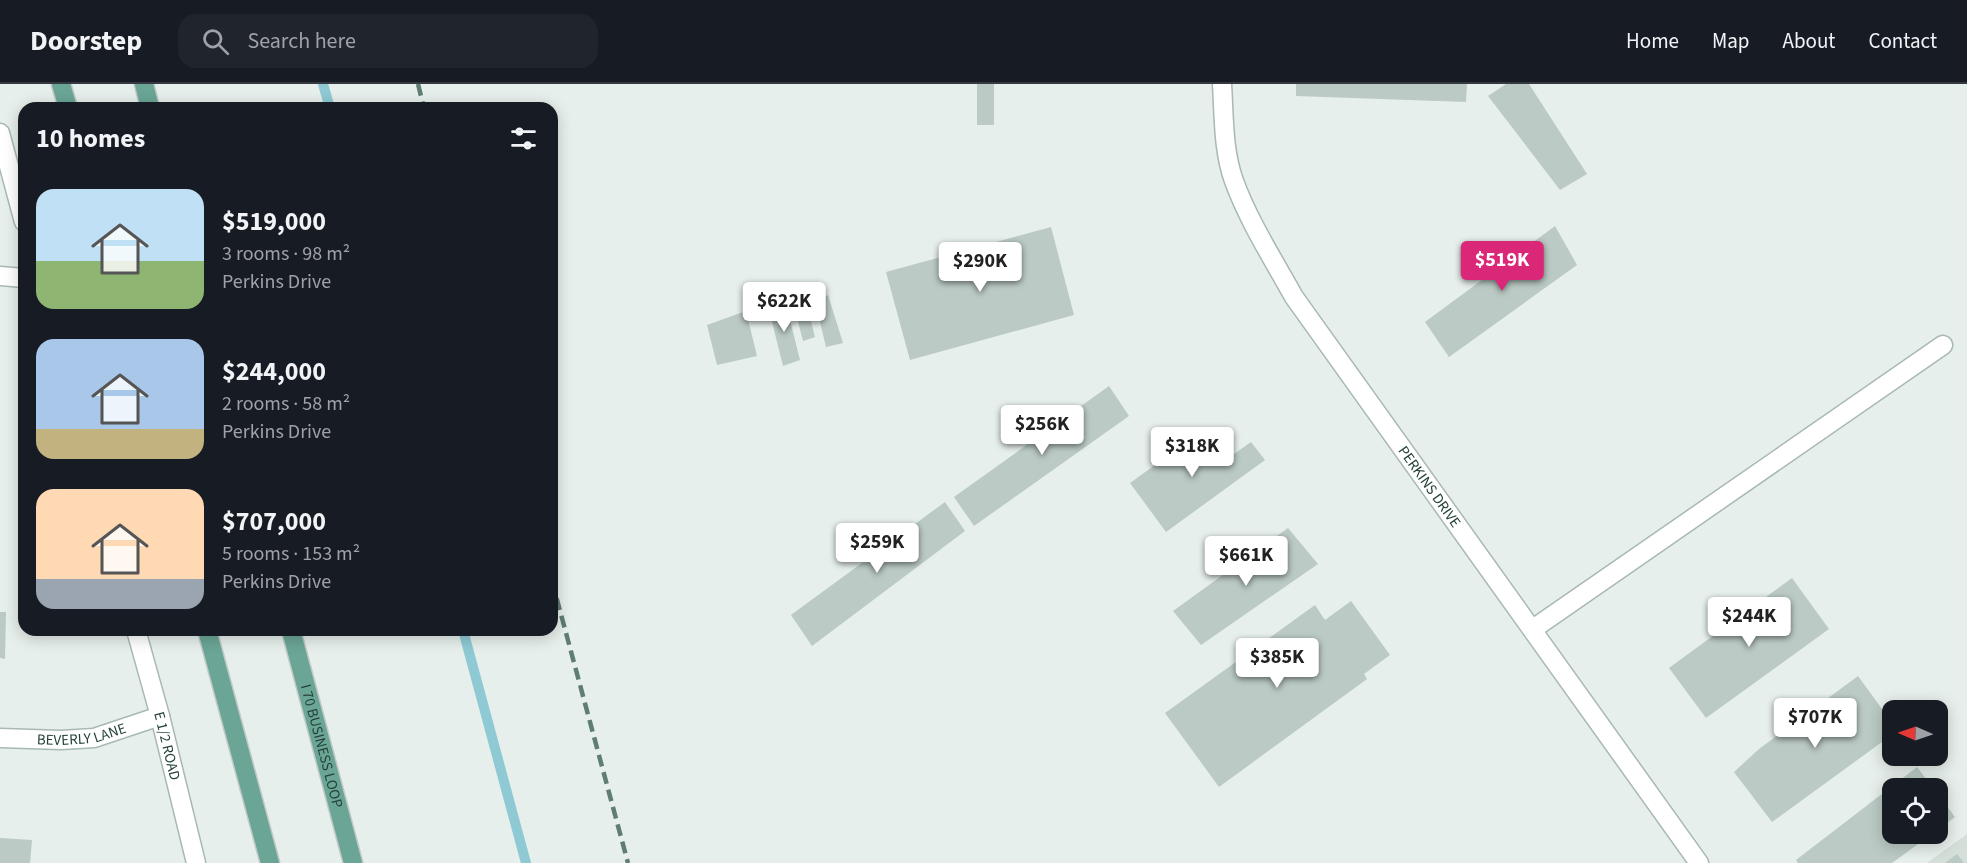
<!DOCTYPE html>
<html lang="en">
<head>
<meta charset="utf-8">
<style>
	body { margin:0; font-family:"Source Sans 3",sans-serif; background:#20242c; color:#f1f3f6; height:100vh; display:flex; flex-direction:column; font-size:22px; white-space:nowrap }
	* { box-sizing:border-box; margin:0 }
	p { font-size:20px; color:#9ea1a6 }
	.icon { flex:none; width:33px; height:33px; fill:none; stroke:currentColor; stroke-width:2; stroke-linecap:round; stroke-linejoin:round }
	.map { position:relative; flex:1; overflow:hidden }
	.details { position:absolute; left:18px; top:18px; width:540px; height:534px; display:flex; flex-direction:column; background:#171b24; border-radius:18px; box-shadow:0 3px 15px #0003 }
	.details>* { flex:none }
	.needle { width:39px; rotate:272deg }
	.tools { position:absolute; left:1882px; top:616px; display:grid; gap:12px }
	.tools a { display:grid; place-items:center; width:66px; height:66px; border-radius:12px; background:#171b24; box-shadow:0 3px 15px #0003; font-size:30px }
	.price { position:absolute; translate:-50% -51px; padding:0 14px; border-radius:6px; background:#fff; color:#222; font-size:20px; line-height:39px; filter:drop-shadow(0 2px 3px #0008) }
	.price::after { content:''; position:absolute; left:50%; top:36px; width:18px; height:14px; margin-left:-9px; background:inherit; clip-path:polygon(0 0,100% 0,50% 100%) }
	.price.selected { background:#db2777; color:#fff }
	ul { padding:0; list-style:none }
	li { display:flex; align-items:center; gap:18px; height:150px; padding:0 18px }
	li span { display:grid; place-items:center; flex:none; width:168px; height:120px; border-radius:18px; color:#555 }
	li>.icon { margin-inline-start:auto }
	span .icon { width:72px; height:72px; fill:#fffc; stroke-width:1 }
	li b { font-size:26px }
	h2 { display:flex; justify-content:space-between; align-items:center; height:72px; padding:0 18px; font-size:26px }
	header { display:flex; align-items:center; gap:36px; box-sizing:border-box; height:84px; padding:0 30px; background:#171b24; border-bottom:2px solid #363941 }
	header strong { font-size:28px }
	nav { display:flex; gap:33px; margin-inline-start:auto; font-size:21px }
	.search { width:420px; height:54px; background:#20242c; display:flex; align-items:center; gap:15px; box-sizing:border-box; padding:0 21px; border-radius:18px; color:#9ea1a6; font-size:22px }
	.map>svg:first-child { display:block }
</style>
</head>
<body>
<header>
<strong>Doorstep</strong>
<div class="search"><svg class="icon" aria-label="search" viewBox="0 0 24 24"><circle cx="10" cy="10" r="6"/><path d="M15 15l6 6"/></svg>Search here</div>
<nav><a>Home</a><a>Map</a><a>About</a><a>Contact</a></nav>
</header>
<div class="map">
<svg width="1967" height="779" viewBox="0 0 1967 779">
	<rect width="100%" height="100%" fill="#e6efeb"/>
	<path fill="#d4dfda" d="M1967 750V779H1927Z"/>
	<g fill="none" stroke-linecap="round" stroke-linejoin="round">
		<g stroke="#8ec9d4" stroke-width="10">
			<path d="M323 0 330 24"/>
			<path d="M463 546 526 779"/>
		</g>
	</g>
	<g fill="#bbcac4">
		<rect x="977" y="0" width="17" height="41"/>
		<path d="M1296 0H1467L1466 18 1296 12Z"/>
		<path d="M1506 0H1529L1587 90 1560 106 1488 12Z"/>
		<path d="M1555 142 1577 181 1449 273 1425 238Z"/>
		<path d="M1051 143 1074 231 910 276 886 188Z"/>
		<path d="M828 211 843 259 826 263 815 217Z"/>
		<path d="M805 214 815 253 803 257 793 218Z"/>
		<path d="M785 216 800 276 783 282 768 222Z"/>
		<path d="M746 227 757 272 717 281 707 241Z"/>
		<path d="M1109 302 1129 332 974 442 954 413Z"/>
		<path d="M1205 345 1227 375 1251 358 1265 376 1166 448 1130 399Z"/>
		<path d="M945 418 965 447 812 562 791 531Z"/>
		<path d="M1288 444 1318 480 1201 561 1173 527Z"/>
		<path d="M1792 494 1829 545 1706 634 1669 584Z"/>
		<path d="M1351 517 1390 571 1364 590 1367 595 1219 703 1165 629 1315 521 1325 536Z"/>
		<path d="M0 528H6L5 575 0 574Z"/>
		<path d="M1858 592 1893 640V650L1772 738 1734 688 1759 665Z"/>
		<path d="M1917 683 1934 705H1893V750H1932L1892 779H1798L1796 776Z"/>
		<path d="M1938 710 1955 733 1938 746Z"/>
		<path d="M0 754 32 756 30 779H0Z"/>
		<path d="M1957 770 1964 779H1945Z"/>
	</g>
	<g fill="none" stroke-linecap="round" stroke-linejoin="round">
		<defs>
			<g id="minor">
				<path id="s1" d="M1222 0C1224 32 1223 67 1234 97 1249 138 1273 175 1294 213L1699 779"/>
				<path d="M0 49 24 138"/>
				<path d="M0 192 24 194"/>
				<path d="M1533 545 1943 261"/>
				<path id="s2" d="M136 546 160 632 196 779"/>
				<path id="s3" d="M0 654 61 656 94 654 160 632"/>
			</g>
			<g id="major">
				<path d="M61 0 68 24"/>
				<path d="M144 0 150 24"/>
				<path d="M207 546 270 779"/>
				<path id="s4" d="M291 546 353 779"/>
			</g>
		</defs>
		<use href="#minor" stroke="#a8b8b2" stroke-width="21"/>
		<use href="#major" stroke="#c2cac8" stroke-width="21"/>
		<use href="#minor" stroke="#fff" stroke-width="18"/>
		<use href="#major" stroke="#6aa596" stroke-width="18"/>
		<g stroke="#5f7d75" stroke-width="4.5" stroke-dasharray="12 6" stroke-linecap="butt">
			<path d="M418 0 424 24"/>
			<path d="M552 497 628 779"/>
		</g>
	</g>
	<g text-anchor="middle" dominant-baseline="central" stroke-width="5" stroke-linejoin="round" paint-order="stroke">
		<g font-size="15" fill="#24423a" stroke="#f7fbf9">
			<text stroke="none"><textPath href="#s1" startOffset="462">PERKINS DRIVE</textPath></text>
			<text stroke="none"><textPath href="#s3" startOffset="82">BEVERLY LANE</textPath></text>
			<text stroke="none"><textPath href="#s2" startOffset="120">E 1/2 ROAD</textPath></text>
			<text stroke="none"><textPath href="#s4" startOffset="120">I 70 BUSINESS LOOP</textPath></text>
		</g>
	</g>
</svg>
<div class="tools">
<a><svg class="needle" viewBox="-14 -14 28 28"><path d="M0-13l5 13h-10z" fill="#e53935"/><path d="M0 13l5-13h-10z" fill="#9ea1a6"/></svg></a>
<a><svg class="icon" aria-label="locate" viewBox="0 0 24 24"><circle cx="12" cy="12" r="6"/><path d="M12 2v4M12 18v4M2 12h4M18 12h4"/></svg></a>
</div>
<b class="price selected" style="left:1502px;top:208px">$519K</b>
<b class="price" style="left:980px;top:209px">$290K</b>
<b class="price" style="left:784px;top:249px">$622K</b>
<b class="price" style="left:1042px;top:372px">$256K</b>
<b class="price" style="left:1192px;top:394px">$318K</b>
<b class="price" style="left:877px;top:490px">$259K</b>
<b class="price" style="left:1246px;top:503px">$661K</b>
<b class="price" style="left:1749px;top:564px">$244K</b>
<b class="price" style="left:1277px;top:605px">$385K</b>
<b class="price" style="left:1815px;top:665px">$707K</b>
<section class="details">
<h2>10 homes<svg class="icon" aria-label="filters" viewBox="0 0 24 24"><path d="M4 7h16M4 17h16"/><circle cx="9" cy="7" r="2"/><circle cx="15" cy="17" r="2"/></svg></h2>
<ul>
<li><span style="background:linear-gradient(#bfe0f5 60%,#8fb573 0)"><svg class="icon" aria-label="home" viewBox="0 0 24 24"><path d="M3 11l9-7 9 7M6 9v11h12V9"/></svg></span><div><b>$519,000</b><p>3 rooms · 98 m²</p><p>Perkins Drive</p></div></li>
<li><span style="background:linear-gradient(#a9c7e8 75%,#c2b280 0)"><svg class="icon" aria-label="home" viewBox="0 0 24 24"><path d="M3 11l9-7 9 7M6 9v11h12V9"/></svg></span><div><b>$244,000</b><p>2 rooms · 58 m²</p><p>Perkins Drive</p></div></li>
<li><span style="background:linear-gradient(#ffd9b3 75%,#9aa5b1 0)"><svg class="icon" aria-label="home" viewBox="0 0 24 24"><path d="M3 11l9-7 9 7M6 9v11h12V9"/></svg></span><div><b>$707,000</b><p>5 rooms · 153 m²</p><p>Perkins Drive</p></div></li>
</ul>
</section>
</div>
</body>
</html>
